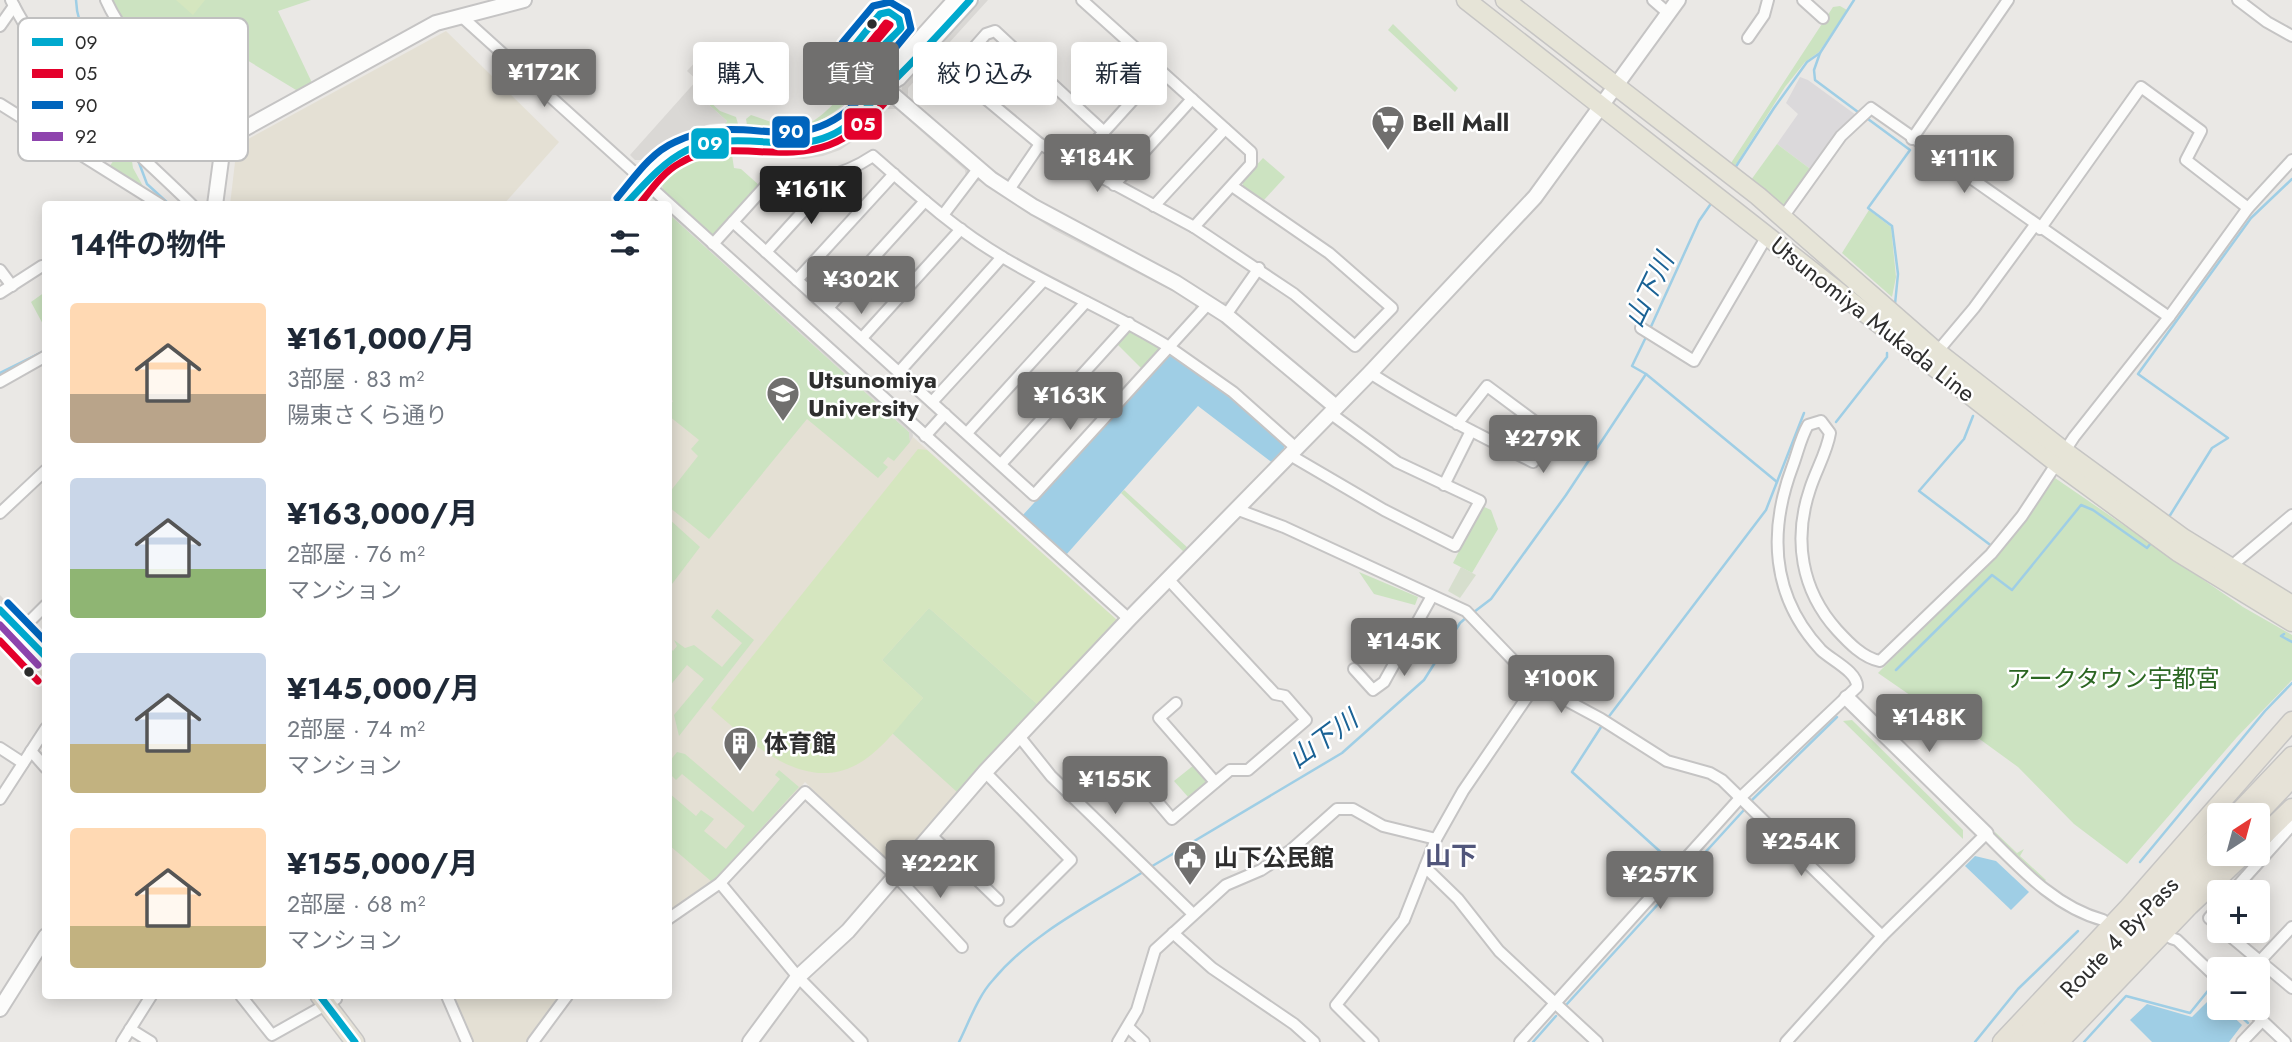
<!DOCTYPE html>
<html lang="ja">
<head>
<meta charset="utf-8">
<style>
	body { margin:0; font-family:Jost,"Noto Sans JP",sans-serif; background:#f6f6f7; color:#1f2937; height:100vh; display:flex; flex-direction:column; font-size:26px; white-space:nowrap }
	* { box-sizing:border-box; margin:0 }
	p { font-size:23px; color:#747a83 }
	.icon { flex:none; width:38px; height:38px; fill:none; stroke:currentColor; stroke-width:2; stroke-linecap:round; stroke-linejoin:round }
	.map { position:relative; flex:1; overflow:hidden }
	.sheet { position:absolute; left:42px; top:201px; width:630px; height:798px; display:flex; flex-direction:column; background:#fff; border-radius:7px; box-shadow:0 4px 18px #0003 }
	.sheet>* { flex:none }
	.banner { position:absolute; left:693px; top:42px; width:665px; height:63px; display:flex; gap:14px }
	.needle { width:46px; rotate:36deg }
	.buttons { position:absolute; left:2207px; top:803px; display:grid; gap:14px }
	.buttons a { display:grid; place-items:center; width:63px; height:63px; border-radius:7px; background:#fff; box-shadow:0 4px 18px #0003; font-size:35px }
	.price { position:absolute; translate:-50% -60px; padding:0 16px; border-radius:7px; background:#706f6e; color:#fff; font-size:23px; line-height:46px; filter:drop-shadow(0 2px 4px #0008) }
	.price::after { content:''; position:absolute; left:50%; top:42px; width:21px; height:16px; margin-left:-10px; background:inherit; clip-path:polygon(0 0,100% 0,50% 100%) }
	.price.selected { background:#222; color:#fff }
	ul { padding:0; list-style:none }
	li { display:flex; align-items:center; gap:21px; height:175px; padding:0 28px }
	li span { display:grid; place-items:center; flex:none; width:196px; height:140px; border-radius:7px; color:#555 }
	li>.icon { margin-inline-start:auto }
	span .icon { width:84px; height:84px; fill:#fffc; stroke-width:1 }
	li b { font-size:30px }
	h2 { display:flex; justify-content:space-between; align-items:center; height:84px; padding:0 28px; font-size:30px }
	.tag { padding:0 24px; border-radius:7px; background:#fff; box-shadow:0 4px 18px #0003; font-size:24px; line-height:63px }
	.tag.selected { background:#706f6e; color:#fff }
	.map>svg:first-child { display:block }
</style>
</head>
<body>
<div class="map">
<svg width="2292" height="1042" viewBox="0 0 2292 1042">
	<rect width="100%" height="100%" fill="#eae8e5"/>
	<path fill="#dbd9db" d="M1800 77 1808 80 1856 115 1813 171 1777 144 1798 114 1786 103Z"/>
	<g fill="#e4e0d4">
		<path d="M446 31 559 142 503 205H230L237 145Z"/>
		<path d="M669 218 1118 621 1070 668 895 864H888L805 782 712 886 669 915Z"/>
		<path d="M450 996H563L529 1042H471Z"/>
	</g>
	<g fill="#cce3c1">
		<path d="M113 0H311L278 11 314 87 301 93 232 51 216 68 198 55H188L172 73C147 54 124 29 113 0Z"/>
		<path d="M1840 6 1847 10 1819 52 1805 62 1785 87 1735 166 1731 163 1833 7Z"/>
		<path d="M1393 24 1458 88 1455 92 1388 30Z"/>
		<path d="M844 70 848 77 826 102 821 101 820 96Z"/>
		<path d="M860 80 866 83C823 128 807 131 747 125L746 119 751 115C794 130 804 136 839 98 846 91 851 82 860 80Z"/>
		<path d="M699 92 720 111 736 117 738 124H725L727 121 697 94Z"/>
		<path d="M1777 144 1813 171 1785 207 1751 180Z"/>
		<path d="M123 147 131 154 133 168 144 188 107 170Z"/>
		<path d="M722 154 732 155 734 168 741 169 760 186 716 234 712 235 663 191 662 185 682 164Z"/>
		<path d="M1263 158 1285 177 1264 200 1243 187V180Z"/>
		<path d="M1869 210 1891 227 1896 277 1892 297 1842 253Z"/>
		<path d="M669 214 909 432 910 442 894 461 888 457 883 463 888 467 878 478 807 419 709 539 669 507V493L698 456 691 449 699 440 669 416 668 408 673 401 668 397Z"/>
		<path d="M45 292V328L31 302Z"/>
		<path d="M1135 330 1158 345V352L1143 370 1117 344 1128 331Z"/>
		<path d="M2055 478 2243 607 2292 635V680L2237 737 2127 864 2074 824 2018 767 1952 719 1920 702 1878 673C1940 611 2007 552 2055 478Z"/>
		<path d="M1124 490 1188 548 1184 552 1121 493Z"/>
		<path d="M1482 506 1491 510 1498 529 1472 573 1453 563Z"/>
		<path d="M669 519 700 547 669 588Z"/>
		<path d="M1359 572 1418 597 1415 605 1374 594Z"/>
		<path d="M929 608 1037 704 957 792 892 733 923 698 882 660Z"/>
		<path d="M717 609 754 640 679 736 674 715 704 679 687 665 669 687V647L673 651 677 646 674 640 685 648 694 645 722 667 742 643 711 617Z"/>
		<path d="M1852 720 1963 830V839L1843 721Z"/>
		<path d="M677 752 685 754 753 812 780 779 775 775 779 770 799 787 712 882 669 845V793L696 816 701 810 714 819 704 831 726 849 745 826 682 774 676 780 669 773V762Z"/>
		<path d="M1194 765 1206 778 1205 784 1189 798 1174 781Z"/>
		<path d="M1995 832 2017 853 2024 849 2020 856 2046 880 2042 884 1995 840Z"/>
	</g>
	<path fill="#d6decd" d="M1461 567 1476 575 1460 598 1448 591Z"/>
	<g fill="#d5e6bf">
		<path d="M176 0H205L193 15Z"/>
		<path d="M918 449 927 450 1118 621 1037 704 929 608 882 660 923 698C906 717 890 740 871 755 813 802 755 747 711 708Z"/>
	</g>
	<g fill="#dad8d5">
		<path d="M980 0H988L908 88V97L966 149 1006 179 1011 178 1005 183 901 93 902 86Z"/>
		<path d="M700 57 717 72 698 95 727 121 726 123 710 124 680 134 663 142 643 160H635L630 155 697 80 687 71Z"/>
		<path d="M866 83 868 88 855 104 819 129 786 135 752 132 746 127 798 129 816 123 835 113Z"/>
		<path d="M888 104 898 107 970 170 966 177 965 170 896 109H887L861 136 840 150 823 156 804 159 722 153 708 155 682 164 662 185 663 191 659 186 660 180 672 167 695 154 708 150 800 155 833 147 862 130Z"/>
		<path d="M979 177 1039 217 1199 302V306L1195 311V305L1178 294 1054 230 980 181 974 182Z"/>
		<path d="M1019 182 1020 189 1064 217 1167 268 1222 302 1231 301 1226 307 1015 190Z"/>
		<path d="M669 210 912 430 913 436 910 442 909 432 669 214Z"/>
		<path d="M0 595 45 642V649L0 601Z"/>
	</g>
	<g fill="#9fcee5">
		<path d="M1175 355 1226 393 1284 445V453L1274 464 1198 406 1066 555 1022 516 1169 356Z"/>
		<path d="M1975 856 1996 861 2029 892 2011 910 1965 866Z"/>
		<path d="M2212 997 2219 1008H2224L2242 1025 2229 1042H2152L2130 1020 2147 1004 2192 1017Z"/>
	</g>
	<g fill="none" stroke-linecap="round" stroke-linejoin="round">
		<g stroke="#9fcee5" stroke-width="2.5">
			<path d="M76 0C77 36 104 64 126 91 135 102 144 109 146 123L135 142"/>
			<path d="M1820 53 1814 70 1815 80 1858 112"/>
			<path d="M1868 119 1910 150 1868 208 1892 226 1898 274 1895 304"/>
			<path d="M138 160 147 184 170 205"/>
			<path d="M1735 168 1774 108 1807 62 1820 53 1854 0"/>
			<path d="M1649 331 1699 221 1710 205"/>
			<path d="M0 373 46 350"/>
			<path d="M1646 374 1777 482"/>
			<path d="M1973 416 1964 439 1919 491 1993 547"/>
			<path d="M1836 422 1887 357V353"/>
			<path d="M2169 517 2212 448 2228 438 2138 374 2251 218 2292 179"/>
			<path d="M1474 612 1491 599 1566 495 1646 374 1632 366 1646 337"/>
			<path d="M2284 634 2281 636 2292 642"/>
			<path d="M1896 670 1992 575 2012 590 2081 505 2093 510 2147 548 2151 543"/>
			<path d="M1607 719 1766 510 1804 413"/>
			<path d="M1603 724 1572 772 1675 865"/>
			<path d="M1751 801 1837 717"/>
			<path d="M2140 862 2265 711 2292 683"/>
			<path d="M1149 868 1342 753 1424 680 1460 623 1468 616"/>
			<path d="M1567 1004 1743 811"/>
			<path d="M2232 1008 2248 1023"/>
			<path d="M959 1042C969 1022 978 996 993 980 1032 933 1092 904 1143 872"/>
			<path d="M1533 1042 1556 1016"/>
			<path d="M1975 1042 2018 989 2078 931"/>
			<path d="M2084 1042 2126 996 2190 1013 2211 987 2219 995"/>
		</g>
		<defs>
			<g id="minor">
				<path d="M11 0C51 81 128 142 192 205"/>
				<path d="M106 0C118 27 140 54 163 72 172 80 186 85 194 94 206 109 207 135 223 145"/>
				<path d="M1082 0 1251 152V164L1194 227 1294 294 1355 346 1392 308 1329 253 1232 186"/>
				<path d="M1653 0 1668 13"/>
				<path d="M1803 0 1823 18"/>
				<path d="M2238 0 2267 22 2292 36"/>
				<path d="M461 16 1129 619"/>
				<path d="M0 26 14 6"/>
				<path d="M1748 38 1764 15 1768 0"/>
				<path d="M0 104 161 205"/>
				<path d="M1912 139 2008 0"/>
				<path d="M1040 144 956 74 957 67 986 34 995 31 1104 132"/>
				<path d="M1075 164 1160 70"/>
				<path d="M1114 185 1192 99"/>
				<path d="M1008 191 1040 144 1194 227"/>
				<path d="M1154 206 1225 129"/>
				<path d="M943 215 978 169"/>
				<path d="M1783 217 1841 136 1871 108 2169 317"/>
				<path d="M733 222 1034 495 1169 347 1233 392 1296 448"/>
				<path d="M2040 229 2141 87 2201 131 2186 160 2248 208"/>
				<path d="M713 244 770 181C809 182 840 178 873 156 915 193 956 230 1004 258 1058 290 1116 314 1169 347L1209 303"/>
				<path d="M766 252 816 197 825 179"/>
				<path d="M0 270 12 286"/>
				<path d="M797 280 894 174"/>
				<path d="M0 293 42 266"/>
				<path d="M828 308 925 201"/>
				<path d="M1226 315 1259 268"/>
				<path d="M1641 328 1694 361 1767 236"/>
				<path d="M862 338 961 229"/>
				<path d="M1937 352 1974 308 2035 225"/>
				<path d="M899 372 1002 257"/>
				<path d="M1370 373C1423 407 1477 434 1533 462L1553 435 1487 386 1457 424"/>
				<path d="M0 382 46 356"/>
				<path d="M932 402 1043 281"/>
				<path d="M967 433 1086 302"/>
				<path d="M925 436 945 414"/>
				<path d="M1290 455 1384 510 1455 546 1480 501 1397 462 1330 413"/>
				<path d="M1001 464 1129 323"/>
				<path d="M1444 485 1471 431"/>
				<path d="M1236 509 1284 527 1466 611 1536 684 1601 719 1667 761 1710 773 1722 780 1882 936"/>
				<path d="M0 513 46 470"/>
				<path d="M2229 568 2292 515"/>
				<path d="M20 631 46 605"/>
				<path d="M1354 669 1373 690 1384 682 1432 596"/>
				<path d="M1176 703 1159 718 1215 782"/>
				<path d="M1019 736 1051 776 1193 914"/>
				<path d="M0 748 23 763"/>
				<path d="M31 751 46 768"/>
				<path d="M985 772 1071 860 1010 921"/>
				<path d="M1133 773 1172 819 1230 770H1248L1306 720 1285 696 1275 694 1168 579"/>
				<path d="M0 799 46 728"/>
				<path d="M930 834 998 900"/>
				<path d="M1425 867 1458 899 1499 951 1597 1042"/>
				<path d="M720 883 798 977 862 1042"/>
				<path d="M2232 892 2292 825"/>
				<path d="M2219 907 2209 918 2219 926"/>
				<path d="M668 919 720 883 805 792 895 875 962 947"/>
				<path d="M2224 931 2292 988"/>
				<path d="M1173 933 1212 968 1294 1024 1314 1042"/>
				<path d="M2171 938 2177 940 2219 980"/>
				<path d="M2259 962 2292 927"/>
				<path d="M241 996 272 1035 336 999"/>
				<path d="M447 996 467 1042"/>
				<path d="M2249 1008 2285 1042"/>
				<path d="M1128 1027 1144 1042"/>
				<path d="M130 1029 151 1042"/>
				<path d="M122 1042 151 996"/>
				<path d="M533 1042 567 996"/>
				<path d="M1118 1042 1137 1010 1155 950 1226 885 1261 870 1291 850 1337 809H1353L1383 826 1436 839 1463 791 1536 684"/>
				<path d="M1373 1042 1336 1005 1404 920 1436 839"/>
				<path d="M1520 1042 1741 797 1857 687C1858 672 1831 660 1821 650 1771 596 1768 531 1793 465 1798 451 1801 437 1808 425L1821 421 1830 433C1827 452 1816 470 1810 489 1793 539 1801 590 1837 630 1848 642 1863 658 1880 661L1991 554 2022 516 2074 437 2169 317 2248 208 2292 160"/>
				<path d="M1786 1042 1882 936 1986 834C2020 868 2055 907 2103 920"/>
				<path d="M2242 1042 2262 1021"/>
			</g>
			<g id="tertiary">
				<path d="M884 87 991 179 1034 207 1176 283 1226 315 1336 407"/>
				<path d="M884 87 899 78 970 0"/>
				<path d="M215 205 223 145 240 131 436 23 524 0"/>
				<path d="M625 205 667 159 693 145 718 139 793 144 839 131 865 110 884 87 891 71 955 0"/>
				<path d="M1847 698 1986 834"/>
				<path d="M0 1009 46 936"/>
				<path d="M750 1042 798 977 848 931 985 772 1129 619 1370 373 1535 197 1678 0"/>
			</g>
			<g id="primary">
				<path d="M1466 0 2058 464 2178 552 2292 622"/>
				<path d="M1505 0 1758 196 1931 347 2064 451 2183 538 2292 605"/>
			</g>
			<g id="trunk">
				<path d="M0 626 46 674"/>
				<path d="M2235 816 2292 756"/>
				<path d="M2256 816 2292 778"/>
				<path d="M2258 841 2292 808"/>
				<path d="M320 996 355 1042"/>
				<path d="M2002 1042 2129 907 2292 721"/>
				<path d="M2019 1042 2219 832"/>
				<path d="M2039 1042 2219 854"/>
				<path d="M2059 1042 2189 906 2244 854"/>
			</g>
		</defs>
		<use href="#minor" stroke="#c5c4c4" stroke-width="14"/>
		<use href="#tertiary" stroke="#c5c4c4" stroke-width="18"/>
		<use href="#primary" stroke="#c6c5c4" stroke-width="21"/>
		<use href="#trunk" stroke="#c6c5c4" stroke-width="21"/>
		<use href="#minor" stroke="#fcfcfb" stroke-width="10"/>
		<use href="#tertiary" stroke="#fcfcfb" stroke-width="14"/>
		<use href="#primary" stroke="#e6e4d7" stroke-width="18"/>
		<use href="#trunk" stroke="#e6e2d7" stroke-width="18"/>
		<defs>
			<g id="bus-1">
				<path d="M872 77C866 56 889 42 901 28L899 19 889 12 880 14 851 50 859 66 884 87"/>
				<path d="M625 205C675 150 691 136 766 142 788 144 809 145 829 136 851 127 865 108 882 92 913 63 941 32 970 0"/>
				<path d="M0 610 46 657"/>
				<path d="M320 996 355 1042"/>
			</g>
			<g id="bus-2">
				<path d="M886 23 890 25 864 56 862 53Z"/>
				<path d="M639 205C651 190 663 172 680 163 701 150 724 150 748 151 817 156 847 149 892 94"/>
				<path d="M0 641 38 681"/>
			</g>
			<g id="bus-3">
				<path d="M617 198C634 178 650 153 675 142 751 105 801 170 869 89L845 65 842 43 873 6 890 2 907 12 911 29 883 63 882 72"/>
				<path d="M8 603 46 642"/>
			</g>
			<path id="bus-4" d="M0 625 38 665"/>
		</defs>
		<use href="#bus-1" stroke="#fff" stroke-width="12"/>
		<use href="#bus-2" stroke="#fff" stroke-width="12"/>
		<use href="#bus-3" stroke="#fff" stroke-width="12"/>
		<use href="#bus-4" stroke="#fff" stroke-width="12"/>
		<use href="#bus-1" stroke="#00a9ce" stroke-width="7"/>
		<use href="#bus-2" stroke="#e4002b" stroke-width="7"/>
		<use href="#bus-3" stroke="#0065bd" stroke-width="7"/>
		<use href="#bus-4" stroke="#8e44ad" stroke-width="7"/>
	</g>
	<defs>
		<symbol id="supermarket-pin" viewBox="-11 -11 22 30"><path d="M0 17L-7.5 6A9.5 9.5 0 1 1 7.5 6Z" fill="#706f6e" stroke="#fff"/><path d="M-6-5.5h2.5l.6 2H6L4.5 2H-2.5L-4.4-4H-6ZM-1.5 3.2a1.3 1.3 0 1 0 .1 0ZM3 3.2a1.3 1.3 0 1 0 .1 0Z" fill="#fff"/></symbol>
		<symbol id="university-pin" viewBox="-11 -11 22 30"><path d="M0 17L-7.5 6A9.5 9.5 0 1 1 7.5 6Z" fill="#706f6e" stroke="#fff"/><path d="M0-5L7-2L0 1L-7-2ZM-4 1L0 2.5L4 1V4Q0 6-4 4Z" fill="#fff"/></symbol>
		<symbol id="building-pin" viewBox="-11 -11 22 30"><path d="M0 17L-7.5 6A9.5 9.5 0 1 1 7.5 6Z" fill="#706f6e" stroke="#fff"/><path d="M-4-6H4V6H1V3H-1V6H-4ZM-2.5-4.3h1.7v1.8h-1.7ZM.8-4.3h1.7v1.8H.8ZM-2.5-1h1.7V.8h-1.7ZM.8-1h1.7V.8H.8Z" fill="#fff"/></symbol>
		<symbol id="civic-pin" viewBox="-11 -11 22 30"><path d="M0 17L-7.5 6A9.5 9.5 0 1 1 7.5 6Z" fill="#706f6e" stroke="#fff"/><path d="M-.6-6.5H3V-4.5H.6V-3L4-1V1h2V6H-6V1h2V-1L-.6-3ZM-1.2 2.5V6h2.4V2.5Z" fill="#fff"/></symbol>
	</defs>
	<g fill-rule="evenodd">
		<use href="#supermarket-pin" x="1369" y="103" width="38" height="52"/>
		<use href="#university-pin" x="764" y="374" width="38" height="52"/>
		<use href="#building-pin" x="721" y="724" width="38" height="52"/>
		<use href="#civic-pin" x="1171" y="838" width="38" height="52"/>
	</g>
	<g fill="#2e2e2e" stroke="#fff" stroke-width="2.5">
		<circle cx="872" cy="24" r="6"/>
		<circle cx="29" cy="672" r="6"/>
	</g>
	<g text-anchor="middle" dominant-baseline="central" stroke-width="5" stroke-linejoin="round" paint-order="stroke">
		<g font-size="24" font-weight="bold" fill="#2e2e2e" stroke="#fff" text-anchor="start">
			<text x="1412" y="122">Bell Mall</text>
			<text x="808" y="379">Utsunomiya<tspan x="808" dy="28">University</tspan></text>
			<text x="764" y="743">体育館</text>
			<text x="1214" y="857">山下公民館</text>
		</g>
		<g font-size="24" fill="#2e2e2e" stroke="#fff">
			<text transform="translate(1873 319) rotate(38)">Utsunomiya Mukada Line</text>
			<text transform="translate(2119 937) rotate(-46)">Route 4 By-Pass</text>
		</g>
		<g font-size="24" fill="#2b6622" stroke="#fff">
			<text x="2113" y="678">アークタウン宇都宮</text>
		</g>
		<g font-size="26" font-style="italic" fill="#1a6295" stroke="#fff">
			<text transform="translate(1649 290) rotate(-64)">山下川</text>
			<text transform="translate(1323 739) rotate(-36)">山下川</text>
		</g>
		<g font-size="26" font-weight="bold" fill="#51567b" stroke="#fff">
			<text x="1451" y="856">山下</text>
		</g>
	</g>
	<rect x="18" y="18" width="230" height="143" rx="10" fill="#fff" stroke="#c0c0c0" stroke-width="2"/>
	<rect x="32" y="38" width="31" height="8" fill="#00a9ce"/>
	<rect x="32" y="69" width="31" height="9" fill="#e4002b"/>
	<rect x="32" y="101" width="31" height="8" fill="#0065bd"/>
	<rect x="32" y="132" width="31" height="9" fill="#8e44ad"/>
	<g font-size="19" fill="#2e2e2e">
		<text x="75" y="49">09</text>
		<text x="75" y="80">05</text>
		<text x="75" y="112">90</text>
		<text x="75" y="143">92</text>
	</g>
	<g stroke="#fff" stroke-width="2.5">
		<rect x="843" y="107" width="40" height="34" rx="7" fill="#e4002b"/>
		<rect x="771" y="115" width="40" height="34" rx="7" fill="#0065bd"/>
		<rect x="690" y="127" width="40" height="33" rx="7" fill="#00a9ce"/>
	</g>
	<g font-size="19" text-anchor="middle" font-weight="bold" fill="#fff">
		<text x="863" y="131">05</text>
		<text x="791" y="138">90</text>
		<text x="710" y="150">09</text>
	</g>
</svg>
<div class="buttons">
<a><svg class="needle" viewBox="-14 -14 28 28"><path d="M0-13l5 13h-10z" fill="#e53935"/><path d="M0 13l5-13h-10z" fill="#747a83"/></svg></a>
<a>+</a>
<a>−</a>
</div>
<b class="price" style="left:544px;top:109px">¥172K</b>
<b class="price" style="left:1097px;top:194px">¥184K</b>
<b class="price" style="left:1964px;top:195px">¥111K</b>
<b class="price selected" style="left:811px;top:226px">¥161K</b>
<b class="price" style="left:861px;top:316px">¥302K</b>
<b class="price" style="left:1070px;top:432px">¥163K</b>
<b class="price" style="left:1543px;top:475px">¥279K</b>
<b class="price" style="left:1404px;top:678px">¥145K</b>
<b class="price" style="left:1561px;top:715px">¥100K</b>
<b class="price" style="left:1929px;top:754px">¥148K</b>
<b class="price" style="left:1115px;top:816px">¥155K</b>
<b class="price" style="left:1801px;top:878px">¥254K</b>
<b class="price" style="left:940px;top:900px">¥222K</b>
<b class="price" style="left:1660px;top:911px">¥257K</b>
<div class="banner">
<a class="tag">購入</a>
<a class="tag selected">賃貸</a>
<a class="tag">絞り込み</a>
<a class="tag">新着</a>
</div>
<section class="sheet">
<h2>14件の物件<svg class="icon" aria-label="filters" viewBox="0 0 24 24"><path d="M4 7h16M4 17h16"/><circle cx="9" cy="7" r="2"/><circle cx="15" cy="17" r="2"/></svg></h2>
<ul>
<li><span style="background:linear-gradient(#ffd9b3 65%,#b9a48a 0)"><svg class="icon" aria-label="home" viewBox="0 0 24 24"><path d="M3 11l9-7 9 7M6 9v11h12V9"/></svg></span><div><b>¥161,000/月</b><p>3部屋 · 83 m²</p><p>陽東さくら通り</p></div></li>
<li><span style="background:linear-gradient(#c9d6e8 65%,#8fb573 0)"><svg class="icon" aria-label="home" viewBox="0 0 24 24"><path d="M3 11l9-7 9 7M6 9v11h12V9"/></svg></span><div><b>¥163,000/月</b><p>2部屋 · 76 m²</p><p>マンション</p></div></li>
<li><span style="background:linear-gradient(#c9d6e8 65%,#c2b280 0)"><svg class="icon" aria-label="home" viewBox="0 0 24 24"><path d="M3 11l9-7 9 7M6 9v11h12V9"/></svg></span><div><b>¥145,000/月</b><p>2部屋 · 74 m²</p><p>マンション</p></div></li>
<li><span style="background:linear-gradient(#ffd9b3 70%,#c2b280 0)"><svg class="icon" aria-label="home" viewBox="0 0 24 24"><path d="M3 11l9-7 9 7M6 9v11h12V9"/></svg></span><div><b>¥155,000/月</b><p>2部屋 · 68 m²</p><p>マンション</p></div></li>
</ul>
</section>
</div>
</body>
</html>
